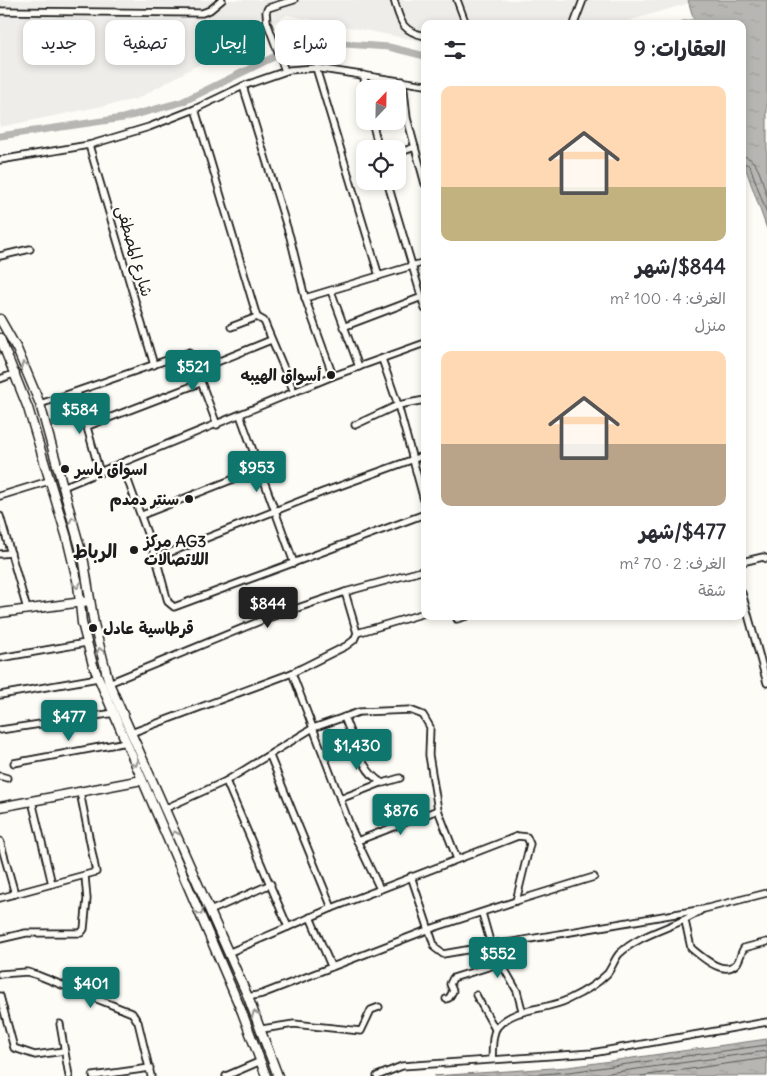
<!DOCTYPE html>
<html lang="ar">
<head>
<meta charset="utf-8">
<style>
	body { margin:0; font-family:Delius,"Playpen Sans Arabic",sans-serif; background:#f7f7f7; color:#2b2b33; direction:rtl; height:100vh; display:flex; flex-direction:column; font-size:19px; white-space:nowrap }
	* { box-sizing:border-box; margin:0 }
	p { font-size:16px; color:#7c7c81 }
	.icon { flex:none; width:28px; height:28px; fill:none; stroke:currentColor; stroke-width:2; stroke-linecap:round; stroke-linejoin:round }
	.map { position:relative; flex:1; overflow:hidden; direction:ltr }
	.sheet { position:absolute; left:421px; top:20px; width:325px; height:600px; display:flex; flex-direction:column; background:#fff; border-radius:10px; box-shadow:0 2px 8px #0003; direction:rtl }
	.sheet>* { flex:none }
	.banner { position:absolute; left:15px; top:20px; width:331px; height:45px; direction:rtl; display:flex; gap:10px }
	.needle { width:32px; rotate:22deg }
	.controls { position:absolute; left:356px; top:80px; display:grid; gap:10px }
	.controls a { display:grid; place-items:center; width:50px; height:50px; border-radius:10px; background:#fff; box-shadow:0 2px 8px #0003; font-size:25px }
	.price { position:absolute; translate:-50% -42px; padding:0 11px; border-radius:5px; background:#0f766e; color:#fff; font-size:16px; line-height:32px; filter:drop-shadow(0 1px 2px #0008) }
	.price::after { content:''; position:absolute; left:50%; top:30px; width:15px; height:11px; margin-left:-8px; background:inherit; clip-path:polygon(0 0,100% 0,50% 100%) }
	.price.current { background:#222; color:#fff }
	ul { padding:0; list-style:none }
	li { display:grid; align-content:center; gap:10px; height:265px; padding:0 20px }
	li span { display:grid; place-items:center; height:155px; border-radius:10px; color:#555 }
	li>.icon { margin-inline-start:auto }
	span .icon { width:90px; height:90px; fill:#fffc; stroke-width:1 }
	li b { font-size:21px }
	h2 { display:flex; justify-content:space-between; align-items:center; height:60px; padding:0 20px; font-size:21px }
	.tag { padding:0 18px; border-radius:10px; background:#fff; box-shadow:0 2px 8px #0003; font-size:18px; line-height:45px }
	.tag.current { background:#0f766e; color:#fff }
	.map>svg:first-child { display:block }
</style>
</head>
<body>
<div class="map">
<svg width="767" height="1076" viewBox="0 0 767 1076">
	<defs>
		<pattern id="water-ripples" width="26" height="14" patternUnits="userSpaceOnUse" patternTransform="scale(1.25)"><rect width="26" height="14" fill="#b7b6b2"/><path d="M2 4q2-2 4 0t4 0M15 11q2-2 4 0t4 0" fill="none" stroke="#9d9c98"/></pattern>
	</defs>
	<rect width="100%" height="100%" fill="#fdfcf7"/>
	<filter id="ink" filterUnits="userSpaceOnUse"><feTurbulence type="fractalNoise" baseFrequency=".02" numOctaves="2"/><feDisplacementMap in="SourceGraphic" scale="10" xChannelSelector="R" yChannelSelector="G"/><feConvolveMatrix kernelMatrix="1 2 1 2 8 2 1 2 1" color-interpolation-filters="sRGB"/></filter>
	<g filter="url(#ink)">
		<path fill="#eeede9" d="M0 0H688L689 3 618 24H425V42L287 15 137 99 0 127Z"/>
		<g fill="url(#water-ripples)" stroke="#797876">
			<path d="M688 0H767V229L743 161 742 24H695Z"/>
			<path d="M767 1039V1076H434L568 1067Z"/>
		</g>
		<g fill="none" stroke-linecap="round" stroke-linejoin="round">
			<g stroke="#5a5a58" stroke-width="1">
				<path d="M742 156C759 157 762 183 767 196"/>
				<path d="M742 162 750 166 767 214"/>
				<path d="M514 1076 569 1072 767 1045"/>
				<path d="M587 1076 767 1051"/>
				<path d="M641 1076 767 1058"/>
			</g>
			<g stroke="#b7b6b2" stroke-width="7">
				<path d="M683 24 694 22"/>
				<path d="M0 136 123 118 182 102 290 49 330 43 389 47 425 56"/>
			</g>
			<defs>
				<g id="street">
					<path d="M394 0C401 22 401 31 425 36"/>
					<path d="M457 0 466 24"/>
					<path d="M0 11 202 13 210 10 222 0"/>
					<path d="M574 24 583 0"/>
					<path d="M316 68 379 276"/>
					<path d="M285 71 267 22 266 12 268 8 294 0"/>
					<path d="M364 75 365 89"/>
					<path d="M403 81 407 118 425 184"/>
					<path d="M243 86 290 237 305 298 333 376"/>
					<path d="M195 109 257 317"/>
					<path d="M372 121 379 149"/>
					<path d="M89 145 154 365"/>
					<path d="M398 153 415 147"/>
					<path d="M0 160 89 145 149 127 195 109 243 86 289 70 316 68 425 85"/>
					<path d="M387 181 425 309"/>
					<path d="M0 256 30 249"/>
					<path d="M331 291 359 367"/>
					<path d="M305 298 425 262"/>
					<path d="M231 327 257 317 264 321 294 392"/>
					<path d="M343 327 422 297"/>
					<path d="M382 359 398 405 425 504"/>
					<path d="M195 371 271 340"/>
					<path d="M0 379 16 373"/>
					<path d="M77 392 100 473"/>
					<path d="M40 404 190 352 217 425"/>
					<path d="M240 415 294 563"/>
					<path d="M355 425 398 405 425 400"/>
					<path d="M88 426 200 383"/>
					<path d="M122 464 156 558 168 602 174 607 425 514"/>
					<path d="M63 487 333 376 425 343"/>
					<path d="M0 496 49 481"/>
					<path d="M142 515 259 469"/>
					<path d="M0 516 27 609"/>
					<path d="M0 554 11 553"/>
					<path d="M156 558 323 492 425 455"/>
					<path d="M742 562 763 557 767 559"/>
					<path d="M742 593 767 683"/>
					<path d="M456 616 457 619 467 616"/>
					<path d="M357 633 425 613"/>
					<path d="M0 658 86 643"/>
					<path d="M292 673 352 830 380 889"/>
					<path d="M109 683 265 619 345 592 425 570"/>
					<path d="M0 695 98 678"/>
					<path d="M344 717C353 737 362 774 383 783L400 778"/>
					<path d="M0 730 115 713"/>
					<path d="M131 733 292 673 346 646 354 640 357 633 345 592"/>
					<path d="M270 756 332 908"/>
					<path d="M14 763 127 742"/>
					<path d="M0 776 7 778"/>
					<path d="M226 781 288 927"/>
					<path d="M340 799 381 783"/>
					<path d="M32 801 52 884"/>
					<path d="M164 809 226 781 313 728 359 712 410 710 423 715 430 727 429 755 438 810 457 859"/>
					<path d="M0 841 15 894"/>
					<path d="M357 841 438 810"/>
					<path d="M411 876 435 948 443 954 704 909 767 893"/>
					<path d="M0 898 96 872 80 792"/>
					<path d="M516 901 594 877"/>
					<path d="M210 911 271 884"/>
					<path d="M482 913 491 945"/>
					<path d="M310 917 331 966"/>
					<path d="M685 921 691 948C701 956 724 978 737 963 740 959 741 952 744 948L767 942"/>
					<path d="M0 939 26 933H81L84 929 87 899 85 876"/>
					<path d="M498 943 501 963 517 991 522 1010"/>
					<path d="M228 953 332 908 518 836 527 837 530 844 516 901 430 929 262 994 248 997"/>
					<path d="M0 974 27 972 37 975 132 1013 138 1022 151 1076"/>
					<path d="M476 995 495 1029"/>
					<path d="M0 996 14 1048 35 1055 64 1051"/>
					<path d="M446 999 449 998 453 991 450 984 453 978 501 963"/>
					<path d="M60 1024 69 1076"/>
					<path d="M262 1029 294 1024 361 1031 371 1010 379 1007"/>
					<path d="M492 1059C493 1050 491 1033 498 1026 517 1006 546 1011 569 999 582 993 597 984 607 974 612 968 614 960 619 954 642 932 675 928 700 911"/>
					<path d="M93 1076 150 1068"/>
					<path d="M226 1076 261 1061"/>
					<path d="M377 1076 402 1066 592 1053 767 1022"/>
				</g>
				<g id="secondary">
					<path d="M0 319 17 349 40 404 84 562 94 624 109 683 248 997 278 1076"/>
					<path d="M0 338 28 408 67 538 78 584 82 623 93 665 242 1012 266 1076"/>
					<path d="M0 613 90 601"/>
					<path d="M0 807 142 780"/>
				</g>
			</defs>
			<use href="#street" stroke="#1c1c1c" stroke-width="9"/>
			<use href="#secondary" stroke="#1c1c1c" stroke-width="11"/>
			<use href="#street" stroke="#fdfcf7" stroke-width="5.5"/>
			<use href="#secondary" stroke="#fdfcf7" stroke-width="8"/>
		</g>
		<defs><path id="oneway-chevron" d="M-2-3.5L2.5 0L-2 3.5" fill="none" stroke-width="1.6" stroke-linecap="round" stroke-linejoin="round" transform="scale(1.25)"/></defs>
		<g stroke="#989794">
			<use href="#oneway-chevron" transform="translate(24 365) rotate(-112)"/>
			<use href="#oneway-chevron" transform="translate(73 520) rotate(-105)"/>
			<use href="#oneway-chevron" transform="translate(77 585) rotate(83)"/>
			<use href="#oneway-chevron" transform="translate(100 651) rotate(-104)"/>
			<use href="#oneway-chevron" transform="translate(135 763) rotate(69)"/>
			<use href="#oneway-chevron" transform="translate(175 834) rotate(-114)"/>
			<use href="#oneway-chevron" transform="translate(200 912) rotate(66)"/>
			<use href="#oneway-chevron" transform="translate(255 1014) rotate(-113)"/>
		</g>
	</g>
	<g fill="#1c1c1c" stroke="#fdfcf7" stroke-width="2">
		<circle cx="331" cy="375" r="5"/>
		<circle cx="65" cy="469" r="5"/>
		<circle cx="189" cy="499" r="5"/>
		<circle cx="134" cy="550" r="5"/>
		<circle cx="93" cy="628" r="5"/>
	</g>
	<g text-anchor="middle" dominant-baseline="central" stroke-width="4.5" stroke-linejoin="round" paint-order="stroke">
		<g font-size="16" fill="#1c1c1c" stroke="#fdfcf7">
			<text transform="translate(135 251) rotate(74)">شارع المصطفى</text>
		</g>
		<g font-size="16" font-weight="bold" fill="#1c1c1c" stroke="#fdfcf7" text-anchor="start">
			<text x="321" y="375" text-anchor="end">أسواق الهيبه</text>
			<text x="75" y="469">اسواق ياسر</text>
			<text x="179" y="499" text-anchor="end">سنتر دمدم</text>
			<text x="144" y="541">مركز AG3<tspan x="144" dy="18">اللاتصالات</tspan></text>
			<text x="103" y="628">قرطاسية عادل</text>
		</g>
		<g font-size="19" font-weight="bold" fill="#1c1c1c" stroke="#fdfcf7">
			<text x="95" y="551">الرباط</text>
		</g>
	</g>
</svg>
<div class="controls">
<a><svg class="needle" viewBox="-14 -14 28 28"><path d="M0-13l5 13h-10z" fill="#e53935"/><path d="M0 13l5-13h-10z" fill="#7c7c81"/></svg></a>
<a><svg class="icon" aria-label="locate" viewBox="0 0 24 24"><circle cx="12" cy="12" r="6"/><path d="M12 2v4M12 18v4M2 12h4M18 12h4"/></svg></a>
</div>
<b class="price" style="left:193px;top:392px">$521</b>
<b class="price" style="left:80px;top:435px">$584</b>
<b class="price" style="left:257px;top:493px">$953</b>
<b class="price current" style="left:268px;top:629px">$844</b>
<b class="price" style="left:69px;top:742px">$477</b>
<b class="price" style="left:357px;top:771px">$1,430</b>
<b class="price" style="left:401px;top:836px">$876</b>
<b class="price" style="left:498px;top:979px">$552</b>
<b class="price" style="left:91px;top:1009px">$401</b>
<div class="banner">
<a class="tag">شراء</a>
<a class="tag current">إيجار</a>
<a class="tag">تصفية</a>
<a class="tag">جديد</a>
</div>
<section class="sheet">
<h2>العقارات: 9<svg class="icon" aria-label="filters" viewBox="0 0 24 24"><path d="M4 7h16M4 17h16"/><circle cx="9" cy="7" r="2"/><circle cx="15" cy="17" r="2"/></svg></h2>
<ul>
<li><span style="background:linear-gradient(#ffd9b3 65%,#c2b280 0)"><svg class="icon" aria-label="home" viewBox="0 0 24 24"><path d="M3 11l9-7 9 7M6 9v11h12V9"/></svg></span><div><b>$844/شهر</b><p>الغرف: 4 · 100 m²</p><p>منزل</p></div></li>
<li><span style="background:linear-gradient(#ffd9b3 60%,#b9a48a 0)"><svg class="icon" aria-label="home" viewBox="0 0 24 24"><path d="M3 11l9-7 9 7M6 9v11h12V9"/></svg></span><div><b>$477/شهر</b><p>الغرف: 2 · 70 m²</p><p>شقة</p></div></li>
</ul>
</section>
</div>
</body>
</html>
